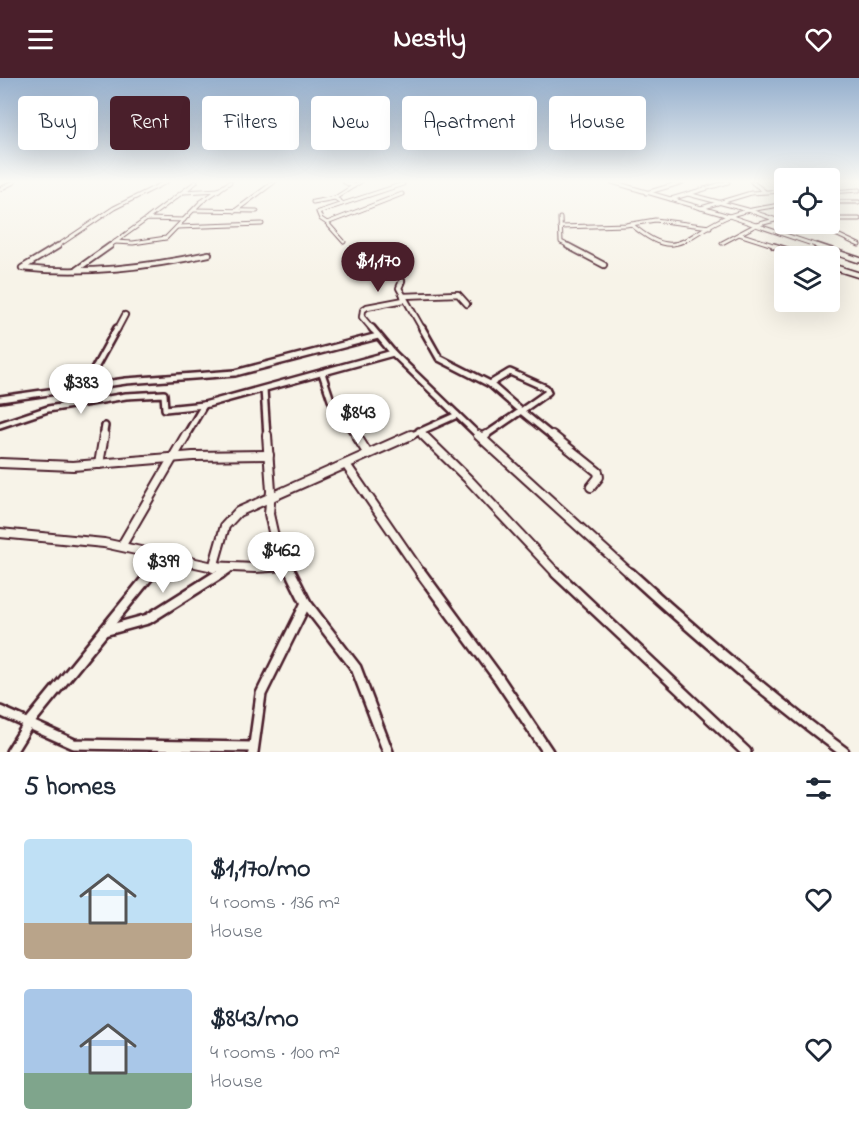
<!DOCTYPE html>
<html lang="en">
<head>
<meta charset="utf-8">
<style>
	body { margin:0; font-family:"Indie Flower",sans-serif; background:#f2f2f3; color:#1f2937; height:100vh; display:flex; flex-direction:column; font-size:22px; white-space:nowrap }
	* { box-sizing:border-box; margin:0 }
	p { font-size:20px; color:#747a83 }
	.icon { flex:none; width:33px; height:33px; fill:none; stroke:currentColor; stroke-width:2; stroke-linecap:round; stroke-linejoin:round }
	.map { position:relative; height:674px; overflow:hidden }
	.side { display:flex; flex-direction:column; background:#fff; flex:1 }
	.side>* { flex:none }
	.guide { position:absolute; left:18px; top:18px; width:824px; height:54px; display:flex; gap:12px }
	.fabs { position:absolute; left:774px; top:90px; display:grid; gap:12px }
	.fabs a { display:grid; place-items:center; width:66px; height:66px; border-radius:6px; background:#fff; box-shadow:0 6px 24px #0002; font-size:30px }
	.price { position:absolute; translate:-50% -51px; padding:0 14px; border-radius:21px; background:#fff; color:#222; font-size:20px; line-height:39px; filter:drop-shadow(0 2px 3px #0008) }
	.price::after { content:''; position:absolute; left:50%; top:36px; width:18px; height:14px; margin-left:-9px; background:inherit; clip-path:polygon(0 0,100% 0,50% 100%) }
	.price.current { background:#4a1f2b; color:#fff }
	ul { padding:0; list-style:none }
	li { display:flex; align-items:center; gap:18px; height:150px; padding:0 24px }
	li span { display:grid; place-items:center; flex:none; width:168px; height:120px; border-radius:6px; color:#555 }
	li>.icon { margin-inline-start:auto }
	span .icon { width:72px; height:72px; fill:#fffc; stroke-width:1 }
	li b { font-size:26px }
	h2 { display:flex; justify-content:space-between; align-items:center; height:72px; padding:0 24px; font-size:26px }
	.chip { padding:0 21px; border-radius:6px; background:#fff; box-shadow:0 6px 24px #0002; font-size:21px; line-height:54px }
	.chip.current { background:#4a1f2b; color:#fff }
	header { display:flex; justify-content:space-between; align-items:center; height:78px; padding:0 24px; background:#4a1f2b; color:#fff; font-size:27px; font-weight:700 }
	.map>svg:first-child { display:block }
</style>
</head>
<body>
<header><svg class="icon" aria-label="menu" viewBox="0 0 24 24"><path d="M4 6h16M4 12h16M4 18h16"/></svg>Nestly<svg class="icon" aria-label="heart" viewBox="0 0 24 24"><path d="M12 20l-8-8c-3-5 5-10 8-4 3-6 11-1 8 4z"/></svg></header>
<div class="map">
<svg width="859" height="674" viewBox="0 0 859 674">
	<rect width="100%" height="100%" fill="#f7f3e8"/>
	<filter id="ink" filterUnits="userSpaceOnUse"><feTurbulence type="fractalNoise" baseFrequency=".0167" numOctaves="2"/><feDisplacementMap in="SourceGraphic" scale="12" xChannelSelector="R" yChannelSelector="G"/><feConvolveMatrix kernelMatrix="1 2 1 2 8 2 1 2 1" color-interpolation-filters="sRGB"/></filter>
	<g filter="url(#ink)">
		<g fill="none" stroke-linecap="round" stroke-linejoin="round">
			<defs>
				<g id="minor-far4">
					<path d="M344 104 354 108"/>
					<path d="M612 104 729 138 821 169"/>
					<path d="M752 104 764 113"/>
					<path d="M779 104 782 105"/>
					<path d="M0 111 14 104"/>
					<path d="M184 114 219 112"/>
					<path d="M830 114 859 112"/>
					<path d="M646 115 683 104"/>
					<path d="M402 116 327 145 321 141 318 134 403 106"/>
					<path d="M688 116 748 132 805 152"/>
					<path d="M671 121 728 104"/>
					<path d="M313 124 335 120"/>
					<path d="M830 124H859"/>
					<path d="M342 125 335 120 360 104"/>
					<path d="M701 130 751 115 784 113"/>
					<path d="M194 132 257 133"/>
					<path d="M235 133 274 104"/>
					<path d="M148 140 196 104"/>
					<path d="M560 140 561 164 571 169"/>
					<path d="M830 141H859"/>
					<path d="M327 145 344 164"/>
					<path d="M631 146C678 187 684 156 729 138 747 131 766 130 784 126"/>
					<path d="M814 146 859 167"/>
					<path d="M177 149 262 146"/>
					<path d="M560 149 626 147 655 142 710 149"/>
					<path d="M739 156 779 169"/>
					<path d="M115 164 133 165 166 160 201 124 230 104"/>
					<path d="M722 165 756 147 775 142"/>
					<path d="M56 169 114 130 166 104"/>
					<path d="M108 169 147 141 184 142"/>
				</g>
				<g id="minor-far3">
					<path d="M58 168 22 190C86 197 147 189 209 176"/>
					<path d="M568 168 604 187"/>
					<path d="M774 168 805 178"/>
					<path d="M817 168 859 182"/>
					<path d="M830 188 859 197"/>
					<path d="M76 192 110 168"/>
					<path d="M402 203 399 210 423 252"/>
					<path d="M403 218 458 216 467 226"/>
					<path d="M117 252 125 237"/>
					<path d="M373 252 362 239 363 232 367 229 404 222"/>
				</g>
				<g id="minor-far2">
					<path d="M372 250 393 275 480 359"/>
					<path d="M422 250 439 280 490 306 521 333 483 359"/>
					<path d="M322 295 331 322 357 359"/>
					<path d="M490 306 510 294 546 310 548 314 521 333 553 359"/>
					<path d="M85 308 117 250"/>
					<path d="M264 311 267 359"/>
					<path d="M0 321 126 303 235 295 378 258"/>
					<path d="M0 347 48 331 126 318 164 316 165 331 204 327 393 275"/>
					<path d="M419 353 425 359"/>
					<path d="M103 359 105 348"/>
					<path d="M185 359 204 327"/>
					<path d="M408 359 457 337"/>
				</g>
				<g id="minor-far1">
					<path d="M267 357 271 413 269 436 275 463 292 497"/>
					<path d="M356 357 368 376"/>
					<path d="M423 357 468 401 558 497"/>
					<path d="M478 357 632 497"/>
					<path d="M552 357 598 394 599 399 591 409"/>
					<path d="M483 359 486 357"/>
					<path d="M0 385 73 388 193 378 269 377"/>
					<path d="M99 386 104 357"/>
					<path d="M347 388 422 497"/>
					<path d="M0 455 104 465 209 488 255 490 286 488"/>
					<path d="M122 467 186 357"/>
					<path d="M213 490 225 448 238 434 411 357"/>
					<path d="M150 497 164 479"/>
					<path d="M219 497 228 491"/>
				</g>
				<g id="minor">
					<path d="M291 495 306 525 356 590 388 674"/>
					<path d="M421 495 499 601 548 674"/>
					<path d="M556 495 746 674"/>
					<path d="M630 495C699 558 769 619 844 674"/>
					<path d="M104 553 148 541 221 495"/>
					<path d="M0 633 74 666 252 669"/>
					<path d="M11 674 29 645 151 495"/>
					<path d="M253 674 261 616 306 525"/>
				</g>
			</defs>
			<use href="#minor-far4" stroke="#4a1f2b" stroke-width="5"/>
			<use href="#minor-far3" stroke="#4a1f2b" stroke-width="8"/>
			<use href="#minor-far2" stroke="#4a1f2b" stroke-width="10"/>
			<use href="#minor-far1" stroke="#4a1f2b" stroke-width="12"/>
			<use href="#minor" stroke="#4a1f2b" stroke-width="14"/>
			<use href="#minor-far4" stroke="#f7f3e8" stroke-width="3"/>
			<use href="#minor-far3" stroke="#f7f3e8" stroke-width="4.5"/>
			<use href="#minor-far2" stroke="#f7f3e8" stroke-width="5"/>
			<use href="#minor-far1" stroke="#f7f3e8" stroke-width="8"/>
			<use href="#minor" stroke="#f7f3e8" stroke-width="9"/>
		</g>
	</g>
	<linearGradient id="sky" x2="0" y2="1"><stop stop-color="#96b0ce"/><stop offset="0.52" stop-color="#fbfaf5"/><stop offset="1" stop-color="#fbfaf5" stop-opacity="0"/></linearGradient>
	<rect width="859" height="199" fill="url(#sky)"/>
</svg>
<div class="fabs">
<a><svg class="icon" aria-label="locate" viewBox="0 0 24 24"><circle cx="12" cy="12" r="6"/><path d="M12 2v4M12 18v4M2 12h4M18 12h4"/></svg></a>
<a><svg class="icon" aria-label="layers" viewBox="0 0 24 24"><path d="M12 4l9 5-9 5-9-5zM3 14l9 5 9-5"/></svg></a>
</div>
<b class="price current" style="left:378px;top:215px">$1,170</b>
<b class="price" style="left:81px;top:337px">$383</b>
<b class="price" style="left:358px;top:367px">$843</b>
<b class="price" style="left:281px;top:505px">$462</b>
<b class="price" style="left:163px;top:516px">$399</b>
<div class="guide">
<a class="chip">Buy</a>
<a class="chip current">Rent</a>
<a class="chip">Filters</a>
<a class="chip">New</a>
<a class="chip">Apartment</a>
<a class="chip">House</a>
</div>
</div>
<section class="side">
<h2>5 homes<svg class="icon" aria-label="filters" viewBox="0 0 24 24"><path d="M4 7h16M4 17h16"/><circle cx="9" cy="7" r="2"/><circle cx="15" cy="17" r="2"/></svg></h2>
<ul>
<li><span style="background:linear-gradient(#bfe0f5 70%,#b9a48a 0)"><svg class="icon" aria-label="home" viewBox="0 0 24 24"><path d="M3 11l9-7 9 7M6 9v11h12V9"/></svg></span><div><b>$1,170/mo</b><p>4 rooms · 136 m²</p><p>House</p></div><svg class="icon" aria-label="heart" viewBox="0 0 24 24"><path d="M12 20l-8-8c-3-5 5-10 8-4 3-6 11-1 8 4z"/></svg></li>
<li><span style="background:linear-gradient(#a9c7e8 70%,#7fa58c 0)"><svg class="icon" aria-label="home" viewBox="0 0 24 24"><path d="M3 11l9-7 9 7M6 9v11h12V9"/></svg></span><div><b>$843/mo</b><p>4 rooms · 100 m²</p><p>House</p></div><svg class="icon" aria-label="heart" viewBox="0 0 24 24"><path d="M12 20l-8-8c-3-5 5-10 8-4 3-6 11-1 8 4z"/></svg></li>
</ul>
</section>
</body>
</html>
